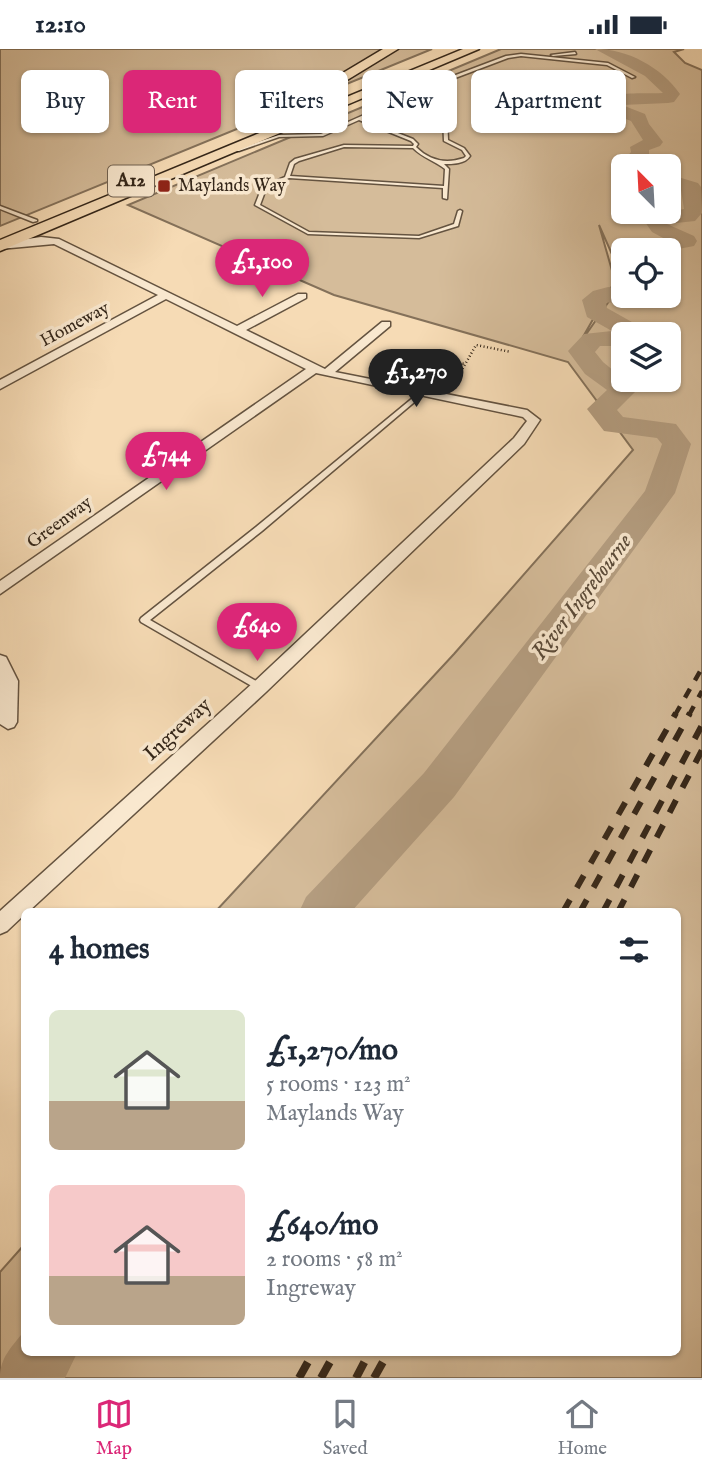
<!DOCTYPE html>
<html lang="en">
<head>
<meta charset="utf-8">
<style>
	body { margin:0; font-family:"IM FELL English",serif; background:#f2f2f3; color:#1f2937; height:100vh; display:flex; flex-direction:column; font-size:26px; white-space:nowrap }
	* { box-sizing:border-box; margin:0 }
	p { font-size:23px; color:#747a83 }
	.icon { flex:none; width:38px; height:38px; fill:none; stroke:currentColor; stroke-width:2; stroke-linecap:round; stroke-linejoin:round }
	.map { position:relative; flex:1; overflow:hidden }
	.side { position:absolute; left:21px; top:859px; width:660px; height:448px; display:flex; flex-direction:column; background:#fff; border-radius:10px; box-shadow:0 2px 5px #0004 }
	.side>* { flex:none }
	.banner { position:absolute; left:21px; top:21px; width:662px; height:63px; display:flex; gap:14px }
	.needle { width:46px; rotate:336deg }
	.tools { position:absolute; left:611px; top:105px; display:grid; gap:14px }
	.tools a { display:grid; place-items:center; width:70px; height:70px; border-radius:10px; background:#fff; box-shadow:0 2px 5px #0004; font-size:35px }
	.price { position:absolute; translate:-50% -60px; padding:0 16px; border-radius:24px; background:#db2777; color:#fff; font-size:23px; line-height:46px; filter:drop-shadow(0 2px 4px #0008) }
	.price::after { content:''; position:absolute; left:50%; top:42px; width:21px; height:16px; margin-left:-10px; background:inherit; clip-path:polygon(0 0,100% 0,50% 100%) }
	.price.current { background:#222; color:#fff }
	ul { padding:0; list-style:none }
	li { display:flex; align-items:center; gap:21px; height:175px; padding:0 28px }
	li span { display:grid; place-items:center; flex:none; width:196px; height:140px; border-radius:10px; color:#555 }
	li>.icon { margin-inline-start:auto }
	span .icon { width:84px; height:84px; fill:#fffc; stroke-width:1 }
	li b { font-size:30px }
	h2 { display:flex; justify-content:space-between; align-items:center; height:84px; padding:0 28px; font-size:30px }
	.pill { padding:0 24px; border-radius:10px; background:#fff; box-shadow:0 2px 5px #0004; font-size:24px; line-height:63px }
	.pill.current { background:#db2777; color:#fff }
	.status { display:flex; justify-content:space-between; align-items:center; height:49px; padding:0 35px; background:#fff; direction:ltr }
	.status svg { height:19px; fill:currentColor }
	.menu { display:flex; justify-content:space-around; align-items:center; height:98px; border-top:2px solid #e0e1e3; background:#fff; font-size:19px; color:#747a83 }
	.menu a { display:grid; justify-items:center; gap:4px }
	.menu .current { color:#db2777 }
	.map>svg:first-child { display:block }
</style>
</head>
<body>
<div class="status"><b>12:10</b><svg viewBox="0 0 49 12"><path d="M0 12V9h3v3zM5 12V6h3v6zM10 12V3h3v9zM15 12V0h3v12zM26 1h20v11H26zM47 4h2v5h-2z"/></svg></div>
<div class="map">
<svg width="702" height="1329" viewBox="0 0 702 1329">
	<rect width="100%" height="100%" fill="#f6dbb5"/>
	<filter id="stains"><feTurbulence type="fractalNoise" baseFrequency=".00286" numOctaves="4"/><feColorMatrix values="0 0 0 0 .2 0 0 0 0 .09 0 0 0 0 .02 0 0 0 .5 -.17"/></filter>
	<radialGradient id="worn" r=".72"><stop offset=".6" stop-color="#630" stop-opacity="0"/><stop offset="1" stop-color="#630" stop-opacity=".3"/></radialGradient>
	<g fill="#d5bc9a" stroke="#84715a" stroke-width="2" fill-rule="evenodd">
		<path d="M0 0H432L0 177Z"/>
		<path d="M501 0H684L674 3 685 14 702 21V1329H0V1223L24 1196V1304H677V863H215L454 605 633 401 568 313 334 246 128 156ZM623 117H668V163H623ZM599 176 623 230V201H668V247H623V232L576 300 615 232ZM623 285H668V331H623Z"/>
	</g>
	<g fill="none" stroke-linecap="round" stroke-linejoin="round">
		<g fill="#b49d80" fill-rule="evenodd">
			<path d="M595 0C628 0 661 18 680 45L674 53 668 54 622 56 645 65 649 75 663 93 660 97 649 101V105L645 110 647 117H629L626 109 631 103 630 98 643 91 631 72 597 59 595 55C609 41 644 45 663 44L645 27Z"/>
			<path d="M668 125 698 134 701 138 702 164 695 172 667 175 694 187 697 192 694 197 668 202 633 201 636 196 665 190 652 183 645 173C655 159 670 163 684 160L681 141 668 137Z"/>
			<path d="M608 238 623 240V247H664C651 266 624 251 606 254L607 259 639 277 642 285H623V297H600L595 303 603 313 637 341 617 361 623 368 676 375 691 395 675 444 454 748 351 863H299L306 848 424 724 645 442 662 395 657 389 604 382 587 360 607 341 585 325 568 302 584 285 612 282 587 268 582 251 593 242Z"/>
			<path d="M24 1282V1304H77L65 1329H0C0 1308 12 1298 24 1282Z"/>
		</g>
		<defs>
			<g id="lane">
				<path d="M575 3 576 5 553 7 551 6Z"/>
				<path d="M521 5 608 14 635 28 632 29 607 16 521 7 508 9 434 37 428 42 439 51 438 62 447 68 448 91 464 99 470 107C465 115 453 115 444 115L449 120 447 150 443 149V139L289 129 266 140 260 156 309 183 419 187 454 175 458 162 460 161 462 162 458 177 419 189 308 185 255 156 262 138 285 128 290 114 295 110 344 96 413 97 414 95 411 92 359 71 323 87 279 88 239 102H237V100L279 86 321 85 375 61 393 57 434 61 435 51 424 42 432 35 506 7ZM393 59 435 63 443 68 444 92 462 101 466 107 464 109C446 115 430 112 416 98L418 95 413 90 362 70 377 63ZM344 98 413 99C423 109 435 112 445 120L444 137 290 127 294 115 299 112Z"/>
				<path d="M0 157 37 171V172L33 173 0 160Z"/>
				<path d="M420 343 425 344 262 482 150 571 263 636 264 638 263 640H257L141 573 140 571 141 569 256 478Z"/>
			</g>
			<g id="street">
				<path d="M41 188 59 190 237 277 298 245H306V249L246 281 325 320 382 273H390V277L335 323 527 361 540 371 524 395 266 643 28 863H24V866L7 882 0 885V862L254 633 514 389 527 372 523 368 316 324 0 545V532L306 320 166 250 0 340V331L158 246 54 195 0 200V194Z"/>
				<path d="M0 606 6 608 18 632 17 673 14 678 8 680 0 675Z"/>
			</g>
			<g id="highway">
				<path d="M383 0H398L298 61H288L286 58Z"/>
				<path d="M463 0H479L0 202V191Z"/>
			</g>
		</defs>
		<use href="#lane" stroke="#645340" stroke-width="3"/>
		<use href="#street" stroke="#645340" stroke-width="3"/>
		<use href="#highway" stroke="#342619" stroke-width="3"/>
		<path stroke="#342619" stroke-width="2" stroke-dasharray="1 2" stroke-linecap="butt" d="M581 22 586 47"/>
		<g stroke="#342619" stroke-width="2.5" stroke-dasharray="1 2.5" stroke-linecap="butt">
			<path d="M442 310 465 315"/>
			<path d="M454 335 476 296 511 303"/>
		</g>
		<use href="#lane" fill="#f9e8cf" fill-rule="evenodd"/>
		<use href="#street" fill="#f9e8cf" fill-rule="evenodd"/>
		<use href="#highway" fill="#f6dbb5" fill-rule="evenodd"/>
		<g stroke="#342619" stroke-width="4.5" stroke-dasharray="10 10" stroke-linecap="butt">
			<path d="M675 666 702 619"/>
			<path d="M689 666 702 642"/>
		</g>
		<g stroke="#342619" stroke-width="6" stroke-dasharray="14 14" stroke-linecap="butt">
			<path d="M563 863 676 664"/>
			<path d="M580 863 690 664"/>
			<path d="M603 863 702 676"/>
			<path d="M618 863 702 701"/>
		</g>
		<g stroke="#342619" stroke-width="8" stroke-dasharray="18 18" stroke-linecap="butt">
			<path d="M299 1329 313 1304"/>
			<path d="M321 1329 335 1304"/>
			<path d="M356 1329 369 1304"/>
			<path d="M374 1329 388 1304"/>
		</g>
	</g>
	<rect fill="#8f2418" stroke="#f9e8cf" stroke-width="2.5" x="157" y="130" width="14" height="14" rx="3.5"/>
	<g text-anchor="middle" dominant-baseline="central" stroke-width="7" stroke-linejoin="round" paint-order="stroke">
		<g font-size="18" fill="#342619" stroke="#f9e8cf" text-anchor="start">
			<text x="178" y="137">Maylands Way</text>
		</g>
		<g font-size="18" fill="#342619" stroke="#f9e8cf">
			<text transform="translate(75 276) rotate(-28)">Homeway</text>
			<text transform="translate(60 474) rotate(-36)">Greenway</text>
		</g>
		<rect fill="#f9e8cf" stroke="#6f6050" stroke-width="2" x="108" y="116.5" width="46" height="31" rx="5"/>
		<g font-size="19" font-weight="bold" fill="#342619">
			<text x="131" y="132">A12</text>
		</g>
		<g font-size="21" fill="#342619" stroke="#f9e8cf">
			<text transform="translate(178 681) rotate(-42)">Ingreway</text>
		</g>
		<g font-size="23" font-style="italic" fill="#5a4a38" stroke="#f9e8cf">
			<text transform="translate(582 548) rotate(-53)">River Ingrebourne</text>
		</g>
	</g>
	<rect width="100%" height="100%" filter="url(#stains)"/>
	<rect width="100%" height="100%" fill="url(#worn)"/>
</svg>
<div class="tools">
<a><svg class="needle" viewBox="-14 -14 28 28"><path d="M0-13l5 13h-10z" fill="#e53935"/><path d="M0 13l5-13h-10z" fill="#747a83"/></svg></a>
<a><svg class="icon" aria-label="locate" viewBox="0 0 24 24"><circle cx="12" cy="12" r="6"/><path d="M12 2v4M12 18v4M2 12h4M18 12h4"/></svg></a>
<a><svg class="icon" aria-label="layers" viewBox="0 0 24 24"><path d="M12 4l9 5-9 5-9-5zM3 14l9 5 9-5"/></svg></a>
</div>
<b class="price" style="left:262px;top:250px">£1,100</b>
<b class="price current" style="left:416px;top:360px">£1,270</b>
<b class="price" style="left:166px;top:443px">£744</b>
<b class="price" style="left:257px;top:614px">£640</b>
<div class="banner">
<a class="pill">Buy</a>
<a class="pill current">Rent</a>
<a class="pill">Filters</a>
<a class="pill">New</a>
<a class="pill">Apartment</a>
</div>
<section class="side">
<h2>4 homes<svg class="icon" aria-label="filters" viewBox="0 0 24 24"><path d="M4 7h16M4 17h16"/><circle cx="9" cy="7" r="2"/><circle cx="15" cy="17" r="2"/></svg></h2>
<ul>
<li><span style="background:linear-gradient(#dfe7d0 65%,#b9a48a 0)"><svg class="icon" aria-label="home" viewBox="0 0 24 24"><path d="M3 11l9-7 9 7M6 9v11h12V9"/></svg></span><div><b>£1,270/mo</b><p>5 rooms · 123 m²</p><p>Maylands Way</p></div></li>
<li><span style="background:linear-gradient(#f6c9c9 65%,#b9a48a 0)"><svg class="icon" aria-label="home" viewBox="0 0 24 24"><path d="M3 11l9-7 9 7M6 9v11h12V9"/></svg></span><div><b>£640/mo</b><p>2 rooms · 58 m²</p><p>Ingreway</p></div></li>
</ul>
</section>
</div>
<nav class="menu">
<a class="current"><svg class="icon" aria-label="map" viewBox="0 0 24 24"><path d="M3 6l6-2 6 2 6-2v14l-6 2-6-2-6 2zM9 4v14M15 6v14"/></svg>Map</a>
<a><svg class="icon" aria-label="saved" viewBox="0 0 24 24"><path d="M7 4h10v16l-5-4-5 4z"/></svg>Saved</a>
<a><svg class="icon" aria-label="home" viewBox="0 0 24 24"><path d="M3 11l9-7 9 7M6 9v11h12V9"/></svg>Home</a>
</nav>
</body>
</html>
